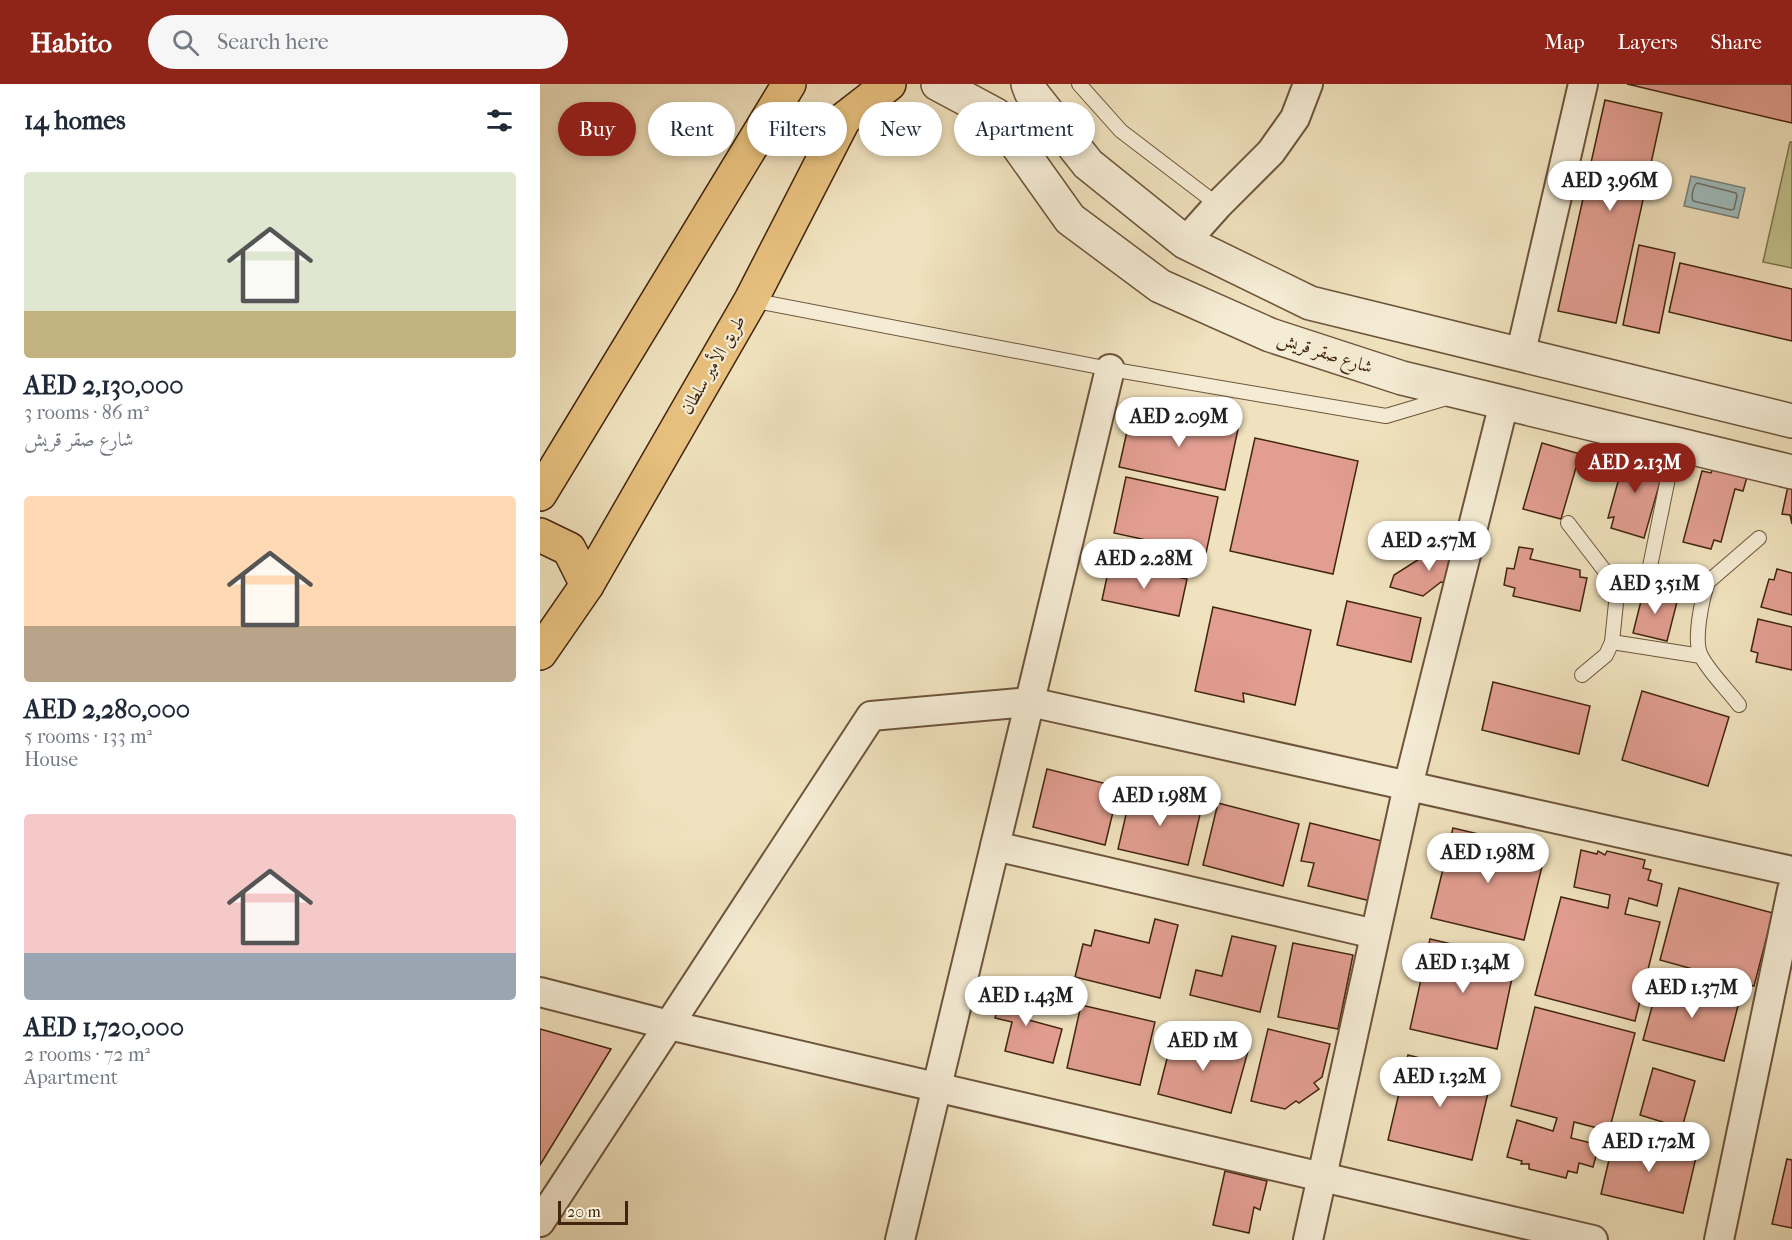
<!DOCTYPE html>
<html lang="en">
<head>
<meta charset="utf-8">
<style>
	body { margin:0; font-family:"IM FELL French Canon",Amiri,serif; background:#f6f6f7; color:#1f2937; height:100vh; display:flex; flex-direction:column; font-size:22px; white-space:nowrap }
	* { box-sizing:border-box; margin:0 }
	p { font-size:20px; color:#747a83 }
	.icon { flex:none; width:33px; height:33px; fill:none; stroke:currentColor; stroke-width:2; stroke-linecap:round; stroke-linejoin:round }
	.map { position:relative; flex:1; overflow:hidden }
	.side { display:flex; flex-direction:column; background:#fff; width:540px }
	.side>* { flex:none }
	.hud { position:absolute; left:18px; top:18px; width:570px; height:54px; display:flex; gap:12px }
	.scale { position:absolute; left:18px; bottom:15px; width:70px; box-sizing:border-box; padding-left:6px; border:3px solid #42250f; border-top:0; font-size:16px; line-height:21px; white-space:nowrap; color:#42250f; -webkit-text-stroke:4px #f5ecd5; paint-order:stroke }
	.price { position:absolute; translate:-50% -51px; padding:0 14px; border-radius:21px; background:#fff; color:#222; font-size:20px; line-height:39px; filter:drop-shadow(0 2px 3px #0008) }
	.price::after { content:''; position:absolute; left:50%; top:36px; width:18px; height:14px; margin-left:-9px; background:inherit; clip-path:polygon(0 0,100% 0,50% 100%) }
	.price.selected { background:#8f2418; color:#fff }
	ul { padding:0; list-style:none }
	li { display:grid; align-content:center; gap:12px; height:318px; padding:0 24px }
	li span { display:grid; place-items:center; height:186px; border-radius:6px; color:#555 }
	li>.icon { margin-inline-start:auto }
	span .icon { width:108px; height:108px; fill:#fffc; stroke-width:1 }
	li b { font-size:26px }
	h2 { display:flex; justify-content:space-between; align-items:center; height:72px; padding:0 24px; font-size:26px }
	.chip { padding:0 21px; border-radius:27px; background:#fff; box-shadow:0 3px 9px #0003; font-size:21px; line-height:54px }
	.chip.selected { background:#8f2418; color:#fff }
	header { display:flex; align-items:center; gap:36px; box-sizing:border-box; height:84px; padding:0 30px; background:#8f2418; color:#fff }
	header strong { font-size:28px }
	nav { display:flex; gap:33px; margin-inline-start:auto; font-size:21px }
	.search { width:420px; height:54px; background:#f6f6f7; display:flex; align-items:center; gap:15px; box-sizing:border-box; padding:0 21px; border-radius:33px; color:#747a83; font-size:22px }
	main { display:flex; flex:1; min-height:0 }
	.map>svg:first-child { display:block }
</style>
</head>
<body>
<header>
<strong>Habito</strong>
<div class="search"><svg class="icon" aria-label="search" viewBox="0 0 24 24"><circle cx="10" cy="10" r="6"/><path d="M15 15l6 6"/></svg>Search here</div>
<nav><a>Map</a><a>Layers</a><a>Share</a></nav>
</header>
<main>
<section class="side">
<h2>14 homes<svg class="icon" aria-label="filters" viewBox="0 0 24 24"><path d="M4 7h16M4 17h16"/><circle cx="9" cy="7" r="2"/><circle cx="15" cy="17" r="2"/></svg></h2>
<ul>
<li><span style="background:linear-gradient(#dfe7d0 75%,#c2b280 0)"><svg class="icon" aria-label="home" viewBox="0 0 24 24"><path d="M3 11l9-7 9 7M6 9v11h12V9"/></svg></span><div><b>AED 2,130,000</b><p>3 rooms · 86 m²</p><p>شارع صقر قريش</p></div></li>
<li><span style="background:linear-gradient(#ffd9b3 70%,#b9a48a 0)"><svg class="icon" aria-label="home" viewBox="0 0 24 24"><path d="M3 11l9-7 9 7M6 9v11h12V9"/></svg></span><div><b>AED 2,280,000</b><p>5 rooms · 133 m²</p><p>House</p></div></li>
<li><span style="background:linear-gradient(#f6c9c9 75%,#9aa5b1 0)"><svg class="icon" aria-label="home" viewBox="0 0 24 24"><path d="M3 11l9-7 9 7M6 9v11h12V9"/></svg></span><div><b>AED 1,720,000</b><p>2 rooms · 72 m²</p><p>Apartment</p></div></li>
</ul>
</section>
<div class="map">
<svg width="1252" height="1156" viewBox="0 0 1252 1156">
	<rect width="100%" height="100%" fill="#f0e2be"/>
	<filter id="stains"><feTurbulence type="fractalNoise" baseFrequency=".00333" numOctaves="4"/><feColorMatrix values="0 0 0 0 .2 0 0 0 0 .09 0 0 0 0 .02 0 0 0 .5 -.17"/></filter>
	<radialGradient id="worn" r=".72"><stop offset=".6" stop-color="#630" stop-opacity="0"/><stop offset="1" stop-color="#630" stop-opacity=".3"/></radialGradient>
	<path fill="#c0c28d" stroke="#81744e" stroke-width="1.5" d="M1250 58H1252V184L1223 178Z"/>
	<path fill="#9fbbbc" stroke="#7a7f77" stroke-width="1.5" d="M1151 92 1205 104 1198 134 1144 122Z"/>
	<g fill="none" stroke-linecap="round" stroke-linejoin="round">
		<path stroke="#707066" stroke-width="1.5" d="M1157 99 1196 109 1197 112 1194 125 1191 126 1153 117C1151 113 1153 102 1157 99Z"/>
	</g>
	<g fill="#e29e91" stroke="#42250f" stroke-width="1.5">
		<path d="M1087 0H1252V39Z"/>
		<path d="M1065 16 1122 29 1076 239 1018 227Z"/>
		<path d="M1099 161 1135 169 1119 249 1083 241Z"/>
		<path d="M1140 179 1252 205V257L1129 228Z"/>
		<path d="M593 321 698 345 685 406 579 383Z"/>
		<path d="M715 354 818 377 793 490 690 467Z"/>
		<path d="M1002 359 1040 370 1021 435 983 425Z"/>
		<path d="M1078 364 1104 371 1102 378 1124 384 1104 454 1071 444 1074 433 1068 434 1084 376 1075 374Z"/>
		<path d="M1173 384 1207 393 1203 407 1195 405 1181 458 1174 456 1171 465 1143 458 1162 387 1171 389Z"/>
		<path d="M586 393 678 413 666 469 574 449Z"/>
		<path d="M1248 402H1252V440L1250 431 1242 430Z"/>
		<path d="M898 463 922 466 917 500 901 498 883 512 850 503 854 491Z"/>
		<path d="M979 463 993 465 990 475 1040 486V493L1047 494 1040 527 973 512 975 504 964 501 967 484 974 485Z"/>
		<path d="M570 479 647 495 639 532 562 516Z"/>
		<path d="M1237 485 1252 489V531L1221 523 1229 495 1234 496Z"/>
		<path d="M1104 505 1138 514 1127 557 1093 549Z"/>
		<path d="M807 517 881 534 871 578 797 561Z"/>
		<path d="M673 523 771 546 755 621 703 609 704 618 655 607Z"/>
		<path d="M1218 535 1252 543V586L1216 578 1218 569 1211 567Z"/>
		<path d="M953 598 1050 622 1039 670 942 646Z"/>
		<path d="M1102 607 1189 633 1168 702 1082 676Z"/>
		<path d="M507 685 579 703 565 761 493 743Z"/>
		<path d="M592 705 662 722 648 781 578 765Z"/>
		<path d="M678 719 759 740 743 802 663 781Z"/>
		<path d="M770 739 850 759 835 818 768 802 774 779 761 777Z"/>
		<path d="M913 744 1006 766 984 856 891 834Z"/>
		<path d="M1041 766 1057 770 1058 767 1065 771 1067 767 1105 776 1103 784 1111 786 1108 796 1122 800 1117 822 1089 814 1085 830 1120 838 1095 937 995 911 1021 813 1068 824 1070 811 1034 803Z"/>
		<path d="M1139 804 1233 829 1214 902 1120 876Z"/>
		<path d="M615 835 638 841 620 914 535 893 543 860 551 862 555 846 609 859Z"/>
		<path d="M692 852 736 862 720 928 650 911 656 886 682 892Z"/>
		<path d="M890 855 976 875 957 965 870 945Z"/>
		<path d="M753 859 813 871 798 945 738 933Z"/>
		<path d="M1120 893 1200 914 1184 977 1103 956Z"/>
		<path d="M464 899 492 907 485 935 522 945 513 979 465 967 472 938 455 934Z"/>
		<path d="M541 921 615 938 600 1001 527 984Z"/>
		<path d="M995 923 1095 949 1069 1047 1034 1038 1031 1054 1059 1061 1053 1083 1039 1079 1037 1089 1028 1087 1026 1094 989 1085V1080H981L982 1077 967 1073 977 1036 1013 1047 1017 1034 971 1022Z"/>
		<path d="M0 945 71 965 0 1081Z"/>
		<path d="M728 945 790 960 782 993 774 999 779 1005 759 1019 756 1017 745 1025 711 1017Z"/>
		<path d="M634 947 708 967 691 1029 618 1010Z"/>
		<path d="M868 971 952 992 932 1076 848 1056Z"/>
		<path d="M1113 984 1155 997 1142 1044 1100 1031Z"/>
		<path d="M1075 1050 1157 1069 1143 1129 1061 1110Z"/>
		<path d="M1247 1075 1252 1076V1144L1232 1140Z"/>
		<path d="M685 1087 727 1097 720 1126 714 1123 709 1149 673 1141Z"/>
	</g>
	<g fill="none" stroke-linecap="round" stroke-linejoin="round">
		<defs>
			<g id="service">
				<path d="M539 0 581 47 678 121"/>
				<path d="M211 216 570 285 846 332 910 313"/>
				<path d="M1028 439 1071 495 1077 509 1072 558 1066 571 1042 591"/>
				<path d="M1067 489 1164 508"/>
				<path d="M1107 497 1135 360"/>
				<path d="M1072 558 1161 572"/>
				<path d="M1199 621C1187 605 1170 589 1161 572 1153 557 1162 514 1168 498L1219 454"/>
			</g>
			<g id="minor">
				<path d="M645 158 678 121 731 68 755 34 768 0"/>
				<path d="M980 272 1043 0"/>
				<path d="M455 762 835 850"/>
				<path d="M0 908 129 941 1053 1156"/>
				<path d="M0 1138 331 632 490 618 1252 787"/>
				<path d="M360 1156 570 285"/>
				<path d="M768 1156 868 702 964 319"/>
				<path d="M1179 1156 1252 806"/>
			</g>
			<g id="tertiary">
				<path d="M398 0 456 31 530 135 620 202 730 251 862 294 1252 388"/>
				<path d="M488 0 491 8 548 80 645 158 770 219 1252 337"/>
			</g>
			<g id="primary">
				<path d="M0 410 249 0"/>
				<path d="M0 451 29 465 47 501"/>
				<path d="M0 569 47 501 211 216 304 35 349 0"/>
			</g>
		</defs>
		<use href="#service" stroke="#6e543b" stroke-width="16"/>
		<use href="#minor" stroke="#6e543b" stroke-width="32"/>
		<use href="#tertiary" stroke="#6e543b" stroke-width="36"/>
		<use href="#primary" stroke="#42250f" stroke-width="36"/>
		<use href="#service" stroke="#f5ecd5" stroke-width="14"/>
		<use href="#minor" stroke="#f5ecd5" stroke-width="28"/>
		<use href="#tertiary" stroke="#f5ecd5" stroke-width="33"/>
		<use href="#primary" stroke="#e8c17f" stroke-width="33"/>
	</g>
	<g text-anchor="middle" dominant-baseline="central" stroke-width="4.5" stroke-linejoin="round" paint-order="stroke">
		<g font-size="18" fill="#42250f" stroke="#f5ecd5">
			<text transform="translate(785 269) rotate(18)">شارع صقر قريش</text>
			<text transform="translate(173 281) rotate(-60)">طريق الأمير سلطان</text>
		</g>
	</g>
	<rect width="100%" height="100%" filter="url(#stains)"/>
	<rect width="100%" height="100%" fill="url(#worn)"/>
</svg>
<div class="scale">20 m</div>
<b class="price" style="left:1070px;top:128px">AED 3.96M</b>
<b class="price" style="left:639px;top:364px">AED 2.09M</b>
<b class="price selected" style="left:1095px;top:410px">AED 2.13M</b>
<b class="price" style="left:889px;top:488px">AED 2.57M</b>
<b class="price" style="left:604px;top:506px">AED 2.28M</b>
<b class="price" style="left:1115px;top:531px">AED 3.51M</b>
<b class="price" style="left:620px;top:743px">AED 1.98M</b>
<b class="price" style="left:948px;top:800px">AED 1.98M</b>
<b class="price" style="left:923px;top:910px">AED 1.34M</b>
<b class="price" style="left:1152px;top:935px">AED 1.37M</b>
<b class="price" style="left:486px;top:943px">AED 1.43M</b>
<b class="price" style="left:663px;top:988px">AED 1M</b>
<b class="price" style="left:900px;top:1024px">AED 1.32M</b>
<b class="price" style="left:1109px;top:1089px">AED 1.72M</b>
<div class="hud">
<a class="chip selected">Buy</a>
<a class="chip">Rent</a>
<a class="chip">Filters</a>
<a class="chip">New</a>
<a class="chip">Apartment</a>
</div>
</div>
</main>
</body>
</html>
